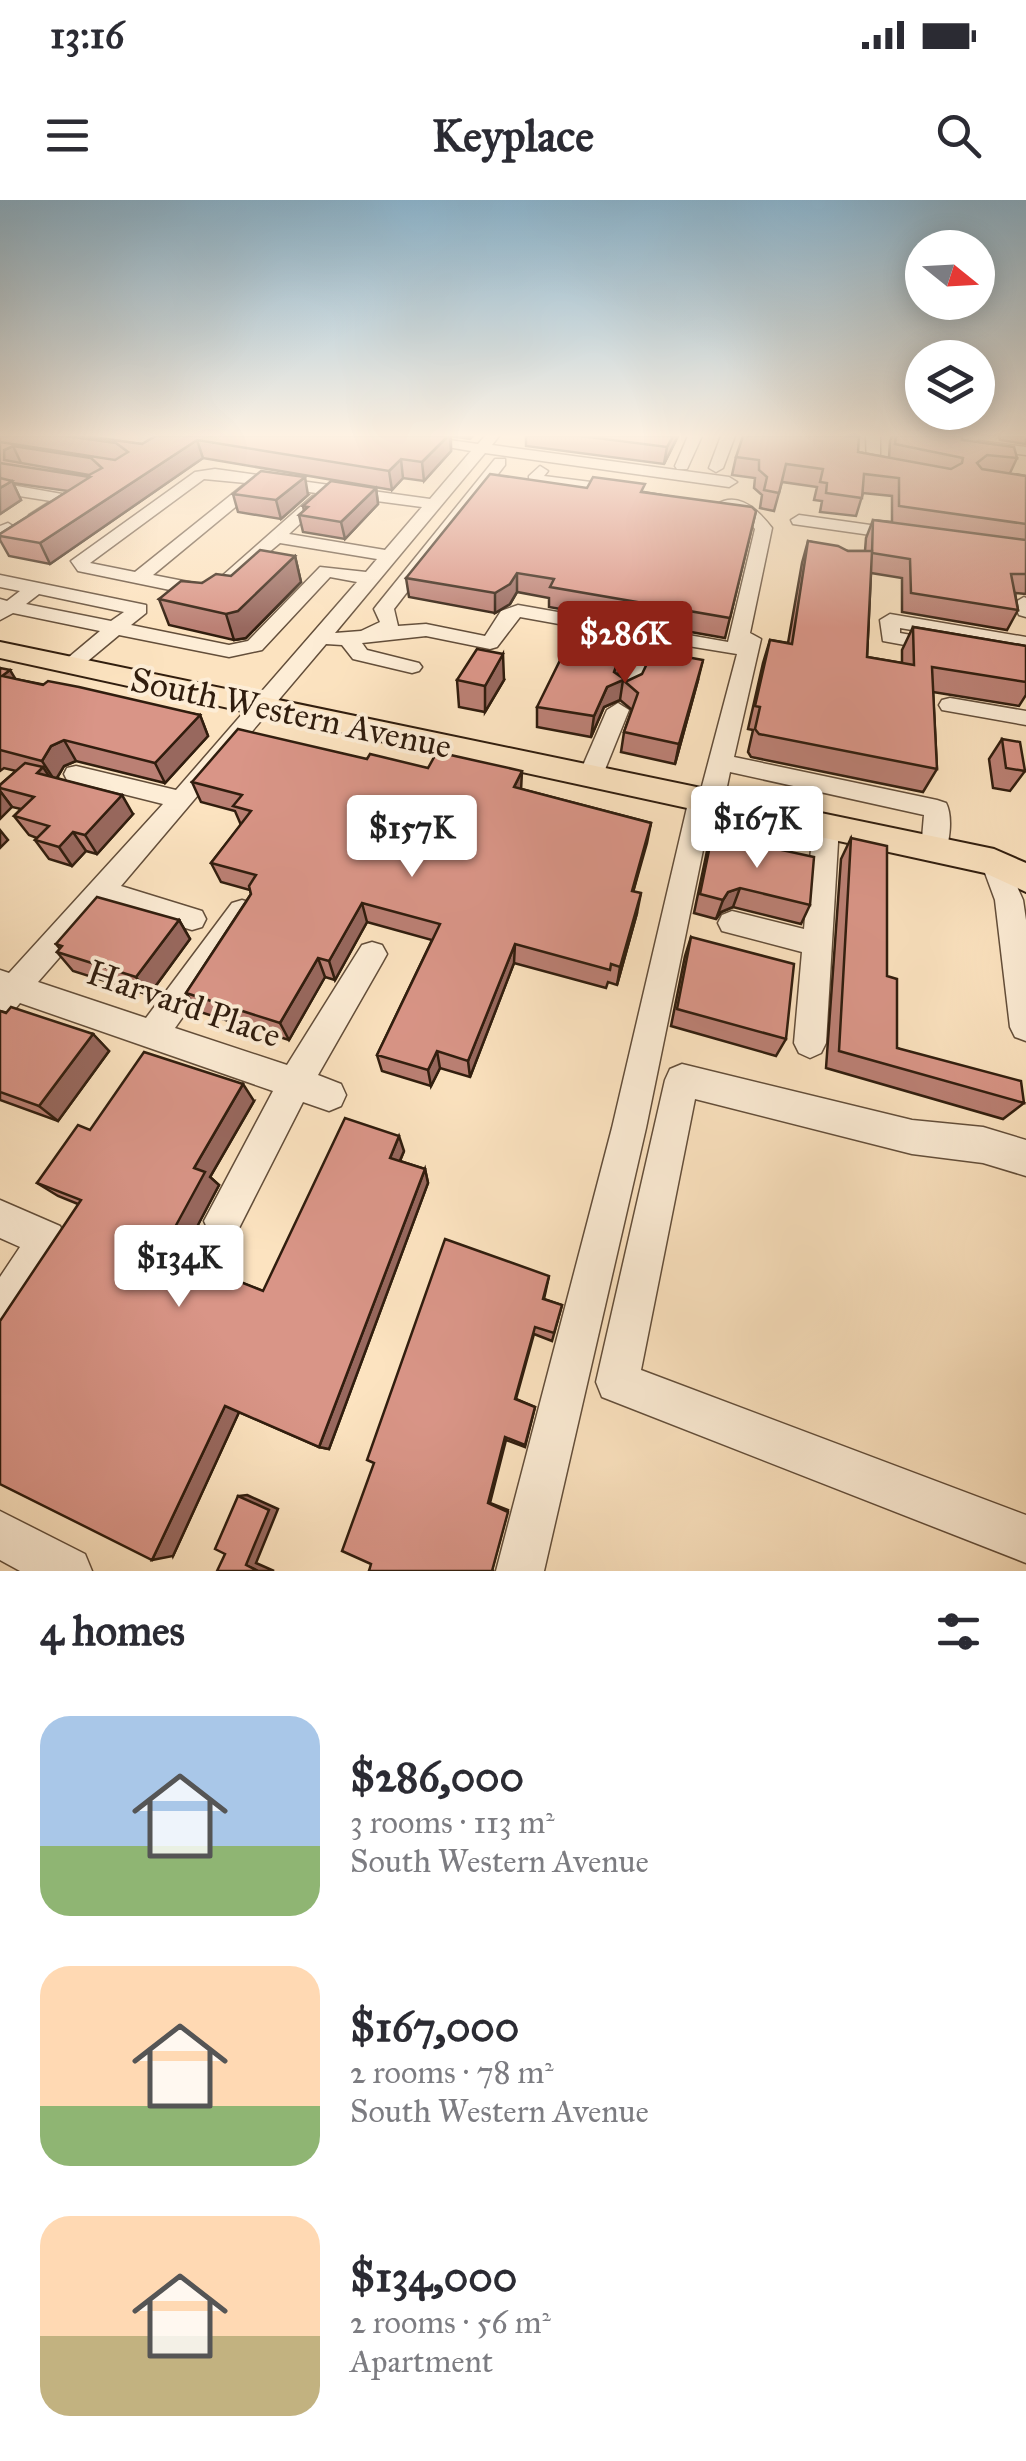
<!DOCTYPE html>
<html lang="en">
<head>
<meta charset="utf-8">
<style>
	body { margin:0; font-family:"IM FELL Great Primer",serif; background:#f2f2f3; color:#2b2b33; height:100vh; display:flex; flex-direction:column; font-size:38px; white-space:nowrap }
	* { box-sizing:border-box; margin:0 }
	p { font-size:32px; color:#7c7c81 }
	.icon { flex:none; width:55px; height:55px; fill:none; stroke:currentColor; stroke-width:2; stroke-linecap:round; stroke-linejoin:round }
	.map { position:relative; height:1371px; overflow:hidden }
	.details { display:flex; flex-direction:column; background:#fff; flex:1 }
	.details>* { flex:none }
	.needle { width:65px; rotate:108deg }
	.tools { position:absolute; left:905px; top:30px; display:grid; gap:20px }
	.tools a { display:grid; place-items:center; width:90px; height:90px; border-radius:50%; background:#fff; box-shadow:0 5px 25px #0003; font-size:50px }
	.price { position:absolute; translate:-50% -85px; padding:0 22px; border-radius:10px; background:#fff; color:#222; font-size:32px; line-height:65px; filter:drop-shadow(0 2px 5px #0008) }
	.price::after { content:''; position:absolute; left:50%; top:60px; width:30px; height:22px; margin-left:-15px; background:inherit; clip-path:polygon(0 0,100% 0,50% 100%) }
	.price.on { background:#8f2418; color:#fff }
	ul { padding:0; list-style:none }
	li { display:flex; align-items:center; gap:30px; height:250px; padding:0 40px }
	li span { display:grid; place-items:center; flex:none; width:280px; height:200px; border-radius:30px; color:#555 }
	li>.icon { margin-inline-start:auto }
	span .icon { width:120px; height:120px; fill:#fffc; stroke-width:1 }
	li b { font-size:42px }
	h2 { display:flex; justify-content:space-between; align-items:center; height:120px; padding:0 40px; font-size:42px }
	.status { display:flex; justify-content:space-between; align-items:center; height:70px; padding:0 50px; background:#fff; direction:ltr }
	.status svg { height:28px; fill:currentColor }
	header { display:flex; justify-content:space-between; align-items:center; height:130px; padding:0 40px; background:#fff; font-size:45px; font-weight:800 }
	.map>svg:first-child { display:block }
</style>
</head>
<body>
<div class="status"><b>13:16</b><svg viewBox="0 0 49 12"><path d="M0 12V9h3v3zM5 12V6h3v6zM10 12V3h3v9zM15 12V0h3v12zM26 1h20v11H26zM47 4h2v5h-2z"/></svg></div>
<header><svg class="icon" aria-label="menu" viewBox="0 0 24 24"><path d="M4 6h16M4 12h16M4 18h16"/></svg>Keyplace<svg class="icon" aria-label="search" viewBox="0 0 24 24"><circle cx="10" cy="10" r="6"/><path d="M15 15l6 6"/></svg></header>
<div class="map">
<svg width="1026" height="1371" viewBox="0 0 1026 1371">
	<rect width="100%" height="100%" fill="#fce3c0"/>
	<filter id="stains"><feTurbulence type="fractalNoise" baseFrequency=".002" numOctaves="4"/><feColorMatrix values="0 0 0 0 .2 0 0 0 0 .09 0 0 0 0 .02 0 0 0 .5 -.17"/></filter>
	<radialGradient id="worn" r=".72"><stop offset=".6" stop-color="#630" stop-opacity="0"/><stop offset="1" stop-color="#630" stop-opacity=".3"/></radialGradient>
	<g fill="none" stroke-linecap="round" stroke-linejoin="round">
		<defs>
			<g id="minor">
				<path d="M383 236H420L478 244 485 236H499L492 245 729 277 737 282 729 287 485 253 335 433 361 431 380 422 374 409 377 405 495 259H505V265L394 409 398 426 426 424 485 436 501 411 518 405 728 442 755 329 741 312 716 305C738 290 759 311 772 328L750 433 761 439 734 557 937 600 946 603C953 616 950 644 943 657H925L921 650 924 615 730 572 725 596 736 604 730 636 754 642 758 649 754 656 745 659 707 650 704 645 646 928 544 1371H496L612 928 689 599 692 593 701 590 737 454 621 435V443L649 455 637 491 626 498 615 491 628 458 599 446 609 433 520 417 497 447 490 449 426 436 362 443 367 450 419 463 422 467 419 471 412 473 353 459 342 445 326 444 121 686 202 711 206 719 202 727 192 730 106 704 38 782 146 818 232 703 242 700 252 703 256 711 252 719 175 828 287 865 362 745 372 742 382 745 387 754 382 763 318 875 341 884 346 895 341 906 329 911 303 902 236 1034 223 1040 210 1034 204 1021 273 891 20 803 11 814 0 818V770L9 773 163 604 67 580 64 574 67 568 76 566 176 590 357 382 330 377 262 450 229 457 119 435 77 470H63L60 466 63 462 100 431 13 413 0 420V399L7 401 20 391 0 387V375L146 405V413L131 425 229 445 248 441 320 367 366 372 377 359 280 343 219 394 199 396 78 371 71 361 195 272 215 269 430 299 471 251ZM204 279 246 283 135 372 90 363ZM262 285 316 293 214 383 199 384 153 375ZM331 295 422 307 385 350 289 334ZM39 394 124 412 111 421 26 404Z"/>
				<path d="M688 236H702L687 269H677L675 266Z"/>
				<path d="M721 236H735L723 268 716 272 709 268Z"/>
				<path d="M866 236H880V263L900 268V274L867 269Z"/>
				<path d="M978 241 1026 247V255L973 248 971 245Z"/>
				<path d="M540 266 548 271 544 276 622 286 630 291 622 296 529 282V276Z"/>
				<path d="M0 283 62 294 68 303 41 323H29V315L51 301 0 293Z"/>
				<path d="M799 315 906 330 914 335 906 340 793 324 791 320Z"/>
				<path d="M8 323 16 328 0 338V326Z"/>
				<path d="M1024 397 1026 398V417L1019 415 1014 403Z"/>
				<path d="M890 414 1026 437V449L900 428V433L950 442 953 446 943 452 883 441 880 420Z"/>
				<path d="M950 498 1026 511V525L942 510 939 505 942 500Z"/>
				<path d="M618 503 629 510 602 577 590 585 581 583 578 577 607 510Z"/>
				<path d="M826 617 835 619 839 626 826 843 821 853 810 858 799 853 794 843 802 752 722 731 718 723 722 715 732 711 804 729 813 626 817 619Z"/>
				<path d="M994 652 1003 655 1023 700 1026 720V841L1015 837 1010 827 995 700 981 662 985 655Z"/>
				<path d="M682 864 912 920 983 927 1026 940V976L983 963 912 954 695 899 641 1170 1026 1315V1363L602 1197 596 1182 665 880 670 869Z"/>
				<path d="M0 1000 60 1026 66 1039 14 1127 0 1133V1077L20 1047 0 1038Z"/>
				<path d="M0 1311 85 1354 92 1371H20L0 1360Z"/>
			</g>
			<path id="major" d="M0 442 994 649 1026 663V692L985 673 0 458Z"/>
		</defs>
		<use href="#minor" stroke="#634e3a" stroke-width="3"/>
		<use href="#major" stroke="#301d0e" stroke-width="4"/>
		<use href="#minor" fill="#fdedd6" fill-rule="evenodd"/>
		<use href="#major" fill="#fce3c0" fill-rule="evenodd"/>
	</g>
	<g fill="#bb8074" stroke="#301d0e" stroke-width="2.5">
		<path d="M0 236H84L142 244 156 236H473L470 239 451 236V251L424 281 403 278 392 290 203 258 50 364 9 356 0 340V334L68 291 13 283 21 300 0 314Z"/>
		<path d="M526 236H678L664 264 526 246Z"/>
		<path d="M892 236H962V240L1017 258 1010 273 1026 276V394L1015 393 1018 410 1007 430 902 412V378L871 373 867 457 902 463V450L913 427 1026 446V495L1019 506 933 492 937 569 923 592 751 557 748 552 753 530 748 529 763 463 770 440 788 443 802 363 808 341 848 351H865L866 338 873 320 892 322V296L863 293 856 316 820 312 822 301 814 300 817 287 782 282 774 311 760 308 762 295 754 288 755 278 732 275 736 257 858 252 889 258 890 241Z"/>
		<path d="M999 236H1026V244L1000 240Z"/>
		<path d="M376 288 378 304 345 339 303 332 299 315 304 311 303 306Z"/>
		<path d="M587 288 644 292 756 311 725 438 549 407V398L517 392 510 404 495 413 409 397 406 378Z"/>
		<path d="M233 294 308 295 281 319 238 312Z"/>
		<path d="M295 356 301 382 246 438 234 440 169 425 159 399 202 383 231 376Z"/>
		<path d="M623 461 618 475 627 481 698 480 675 564 621 552 624 532 632 510 620 500 604 507 591 537 537 527V507Z"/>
		<path d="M0 468 15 479 200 515 208 536 165 583 76 561 64 566 57 578 133 614 97 654 86 651 72 666 49 659 35 640 37 638 29 635 14 616 21 609 12 607 0 591V585L16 571 4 568 0 571Z"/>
		<path d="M457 480H504L485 512 459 507Z"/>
		<path d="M1002 539 1025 571 1010 591 993 588 989 559Z"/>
		<path d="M367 559 521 589 651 623 633 692 637 713 617 785 608 782 606 788 514 763 470 877 440 868 431 886 382 871 377 855 432 740 367 722 335 780 325 777 289 840 197 811 186 793 251 694 250 690 221 682 211 663 241 625 235 611 201 602 192 582Z"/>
		<path d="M713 631 810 705 801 724 733 707 721 712 716 719 694 713 707 651Z"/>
		<path d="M851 638 897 848 1024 903 1003 919 826 868 841 659Z"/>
		<path d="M179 720 190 739 149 795 73 771 57 752 60 749 56 744Z"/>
		<path d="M691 737 786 839 776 856 671 826 685 756Z"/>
		<path d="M0 811 93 834 109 851 58 921 0 900Z"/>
		<path d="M254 901 210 977 219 985 180 1058 263 1091 404 951 400 961 425 969 428 983 329 1249 319 1247 239 1212 173 1356 78 1004 58 996 37 983 90 930Z"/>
		<path d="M549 1076 544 1099 562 1105 552 1141 534 1134 516 1199 535 1207 525 1247 506 1240 490 1303 508 1310 492 1370 494 1371H369Z"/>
	</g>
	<g fill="#98685e" stroke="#301d0e" stroke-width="2.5">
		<path d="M448 236H450L451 251 424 281 422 262Z"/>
		<path d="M673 236H678L664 264 667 247Z"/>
		<path d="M197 240 203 258 50 364 40 343Z"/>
		<path d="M13 246 22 265 4 260V250Z"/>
		<path d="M401 259 403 278 392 290 389 271Z"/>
		<path d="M305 277 308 295 281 319 276 300Z"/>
		<path d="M12 281 21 300 0 314V288Z"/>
		<path d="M376 288 378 304 345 339 341 322Z"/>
		<path d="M295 356 301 382 246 438 234 440 226 414Z"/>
		<path d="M517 373V392L510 404 495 413V393Z"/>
		<path d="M625 441 623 461 615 483 623 480 620 500 604 507 591 537 594 516 614 472Z"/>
		<path d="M503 454 504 480 485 512V486Z"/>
		<path d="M703 460 698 480 675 564 679 544Z"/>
		<path d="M10 470 22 490 2 476Z"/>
		<path d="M200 515 208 536 165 583 155 563Z"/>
		<path d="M64 540 76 561 64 566 55 581 42 561 51 546Z"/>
		<path d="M43 567 56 587 37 573Z"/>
		<path d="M522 571 521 591 514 587Z"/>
		<path d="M0 591 12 607 0 619Z"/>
		<path d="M122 595 133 614 97 654 85 635Z"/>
		<path d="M651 623 647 643 628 710 632 691Z"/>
		<path d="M0 630 8 640 0 648Z"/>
		<path d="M73 632 86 651 72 666 59 647Z"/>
		<path d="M740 688 733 707 721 712 716 719 723 700 728 692Z"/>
		<path d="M641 693 637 713 617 785 620 767Z"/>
		<path d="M362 703 367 722 335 780 329 761Z"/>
		<path d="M179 720 190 739 149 795 136 777Z"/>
		<path d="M515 744 514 763 470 877 468 861Z"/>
		<path d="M318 758 325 777 289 840 280 823Z"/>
		<path d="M93 834 109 851 58 921 39 906Z"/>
		<path d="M437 851 440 868 431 886 428 870Z"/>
		<path d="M243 884 254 901 210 977 219 985 179 1061 162 1051 194 968Z"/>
		<path d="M399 936 404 951 395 972 390 958Z"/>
		<path d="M425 969 428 983 329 1249 319 1247Z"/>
		<path d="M225 1206 240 1210 173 1356 152 1360Z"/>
		<path d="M247 1295 278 1309 256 1363 274 1371H258L246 1365 238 1296Z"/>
	</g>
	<g fill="#d99587" stroke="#301d0e" stroke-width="2.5" fill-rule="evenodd">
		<path d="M66 236H84L142 244 156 236H448L422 262 401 259 389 271 197 240 40 343 0 336V334L90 277 0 263V242L115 260 128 252 116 243ZM13 246 91 258 102 268 89 275 4 260V250Z"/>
		<path d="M581 236H673L667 247Z"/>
		<path d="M743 236H859L858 252 951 269 962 263 963 258 895 244 896 236H962V240L1014 247 1017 258 987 255 977 263 982 269 1026 276V324L899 306V278L864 274 862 298 826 293 827 283 820 282 823 269 786 264 779 293 764 290 767 277 759 270V260L736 257Z"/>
		<path d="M261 271 305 277 276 300 233 294Z"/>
		<path d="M490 274 587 288 593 277 645 284 641 292 752 307 756 311 730 418 550 387 554 379 517 373 510 384 495 393 406 378Z"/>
		<path d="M0 278 12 281 0 288Z"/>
		<path d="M331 281 376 288 341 322 299 315 308 307 303 306Z"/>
		<path d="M873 320 1026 340V374H1011L1018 410 911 393 910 359 872 353Z"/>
		<path d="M808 341 838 346 848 351H872L867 457 914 465 913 427 1026 446V482L932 467 937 569 759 534 755 529 760 507 755 506 770 440 792 444Z"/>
		<path d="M260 350 295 356 238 411 226 414 159 399 181 381 202 383 216 374 231 376Z"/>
		<path d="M574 432 625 441 614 472 627 481 642 474 653 451 703 460 679 544 624 532 638 493 623 480 607 487 594 516 537 507Z"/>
		<path d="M477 449 503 454 485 486 457 480Z"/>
		<path d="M0 468 10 470 2 476 43 485 48 481 79 487 200 515 155 563 64 540 51 546 42 561 0 550Z"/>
		<path d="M238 529 367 559 370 554 428 568 437 552 522 571 514 587 651 623 632 691 641 693 620 767 611 764 610 770 515 744 468 861 437 851 428 870 377 855 440 724 362 703 329 761 318 758 280 823 186 793 246 702 251 694 249 686 256 675 211 663 251 611 233 606 242 595 192 582Z"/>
		<path d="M1002 539 1020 542 1025 571 1006 568Z"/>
		<path d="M25 563 43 567 37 573 122 595 85 635 73 632 59 647 35 640 49 626 14 616 34 597 0 588V585Z"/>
		<path d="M713 631 721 637 814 657 810 705 740 688 728 692 723 700 700 694Z"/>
		<path d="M851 638 887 646V776L897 779V848L1021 881 1024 903 839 851Z"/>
		<path d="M97 697 179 720 136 777 57 752 62 746 56 744Z"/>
		<path d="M691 737 794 764 786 839 677 809Z"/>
		<path d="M11 807 93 834 39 906 0 892V811L6 813Z"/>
		<path d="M144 852 243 884 194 968 205 972 162 1051 263 1091 345 918 399 936 390 958 425 969 319 1247 225 1206 152 1360 0 1284V1121L81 1000 37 983 78 925 90 930Z"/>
		<path d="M445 1039 549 1076 543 1099 562 1105 554 1133 535 1127 515 1199 535 1207 525 1245 505 1237 488 1303 508 1312 492 1371H369L371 1364 342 1351 374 1263 367 1260Z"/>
		<path d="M238 1296 269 1310 246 1365 258 1371H217L225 1354 215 1349Z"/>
	</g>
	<linearGradient id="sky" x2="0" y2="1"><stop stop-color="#8bb8d4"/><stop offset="0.55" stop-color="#fef2e3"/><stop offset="1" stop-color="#fef2e3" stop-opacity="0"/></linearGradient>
	<rect width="1026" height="428" fill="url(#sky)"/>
	<g text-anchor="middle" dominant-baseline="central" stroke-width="8" stroke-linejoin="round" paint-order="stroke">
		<g font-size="35" fill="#301d0e" stroke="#fdedd6">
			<text transform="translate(291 513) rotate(12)">South Western Avenue</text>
			<text transform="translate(184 804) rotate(19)">Harvard Place</text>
		</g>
	</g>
	<rect width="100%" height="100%" filter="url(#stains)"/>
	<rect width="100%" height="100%" fill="url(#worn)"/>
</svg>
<div class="tools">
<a><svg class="needle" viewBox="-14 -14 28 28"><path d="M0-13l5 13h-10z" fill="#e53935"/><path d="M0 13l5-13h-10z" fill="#7c7c81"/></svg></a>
<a><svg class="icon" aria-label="layers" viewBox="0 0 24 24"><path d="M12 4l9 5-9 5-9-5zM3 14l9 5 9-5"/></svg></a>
</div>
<b class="price on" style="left:625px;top:486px">$286K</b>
<b class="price" style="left:757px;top:671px">$167K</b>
<b class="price" style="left:412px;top:680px">$157K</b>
<b class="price" style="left:179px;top:1110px">$134K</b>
</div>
<section class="details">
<h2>4 homes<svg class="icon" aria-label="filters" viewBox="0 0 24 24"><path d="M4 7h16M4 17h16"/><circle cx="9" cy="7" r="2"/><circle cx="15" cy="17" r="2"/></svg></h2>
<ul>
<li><span style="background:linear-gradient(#a9c7e8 65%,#8fb573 0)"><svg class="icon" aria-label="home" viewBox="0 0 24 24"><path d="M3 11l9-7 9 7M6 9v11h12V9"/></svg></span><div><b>$286,000</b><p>3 rooms · 113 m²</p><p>South Western Avenue</p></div></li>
<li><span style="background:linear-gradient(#ffd9b3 70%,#8fb573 0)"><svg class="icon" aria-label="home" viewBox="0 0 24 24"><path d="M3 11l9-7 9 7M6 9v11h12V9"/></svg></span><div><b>$167,000</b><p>2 rooms · 78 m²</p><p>South Western Avenue</p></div></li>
<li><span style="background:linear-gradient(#ffd9b3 60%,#c2b280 0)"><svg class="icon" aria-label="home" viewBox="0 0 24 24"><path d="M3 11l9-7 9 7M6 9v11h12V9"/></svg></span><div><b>$134,000</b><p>2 rooms · 56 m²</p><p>Apartment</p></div></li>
</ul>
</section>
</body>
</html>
